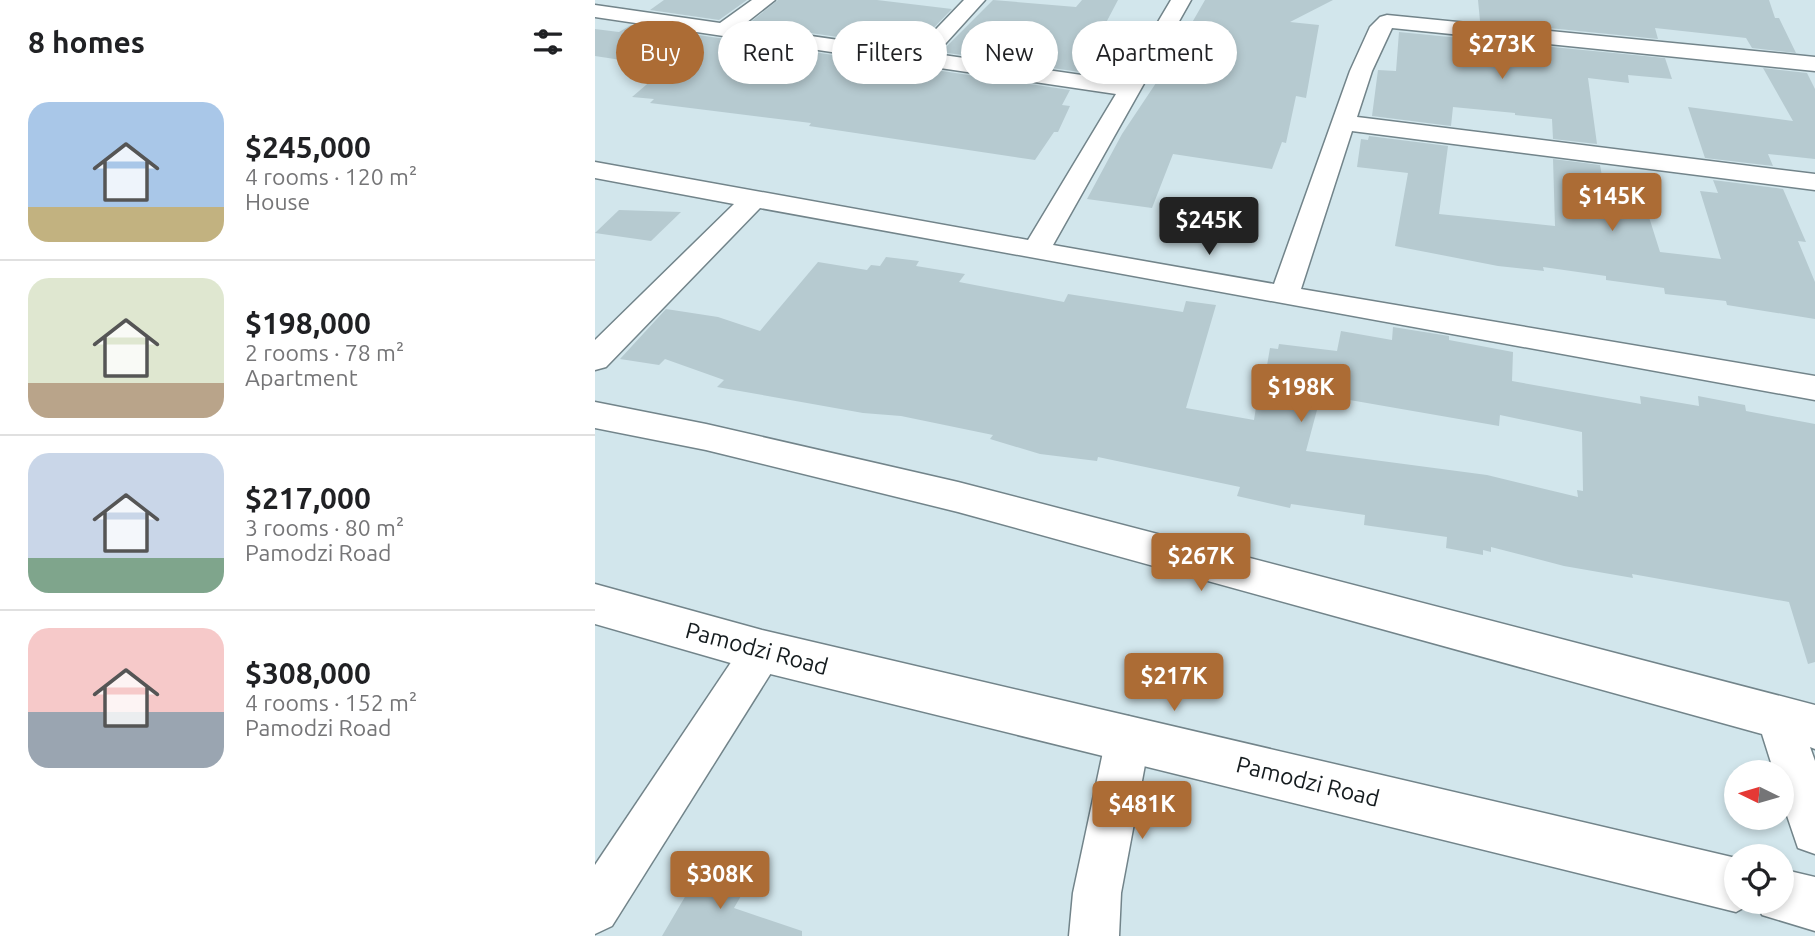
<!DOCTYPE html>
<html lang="en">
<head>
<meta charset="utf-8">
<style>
	body { margin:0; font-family:Ubuntu,sans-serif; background:#f6f6f6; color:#202124; height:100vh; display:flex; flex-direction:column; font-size:26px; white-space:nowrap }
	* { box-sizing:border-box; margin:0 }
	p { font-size:23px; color:#757577 }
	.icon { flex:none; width:38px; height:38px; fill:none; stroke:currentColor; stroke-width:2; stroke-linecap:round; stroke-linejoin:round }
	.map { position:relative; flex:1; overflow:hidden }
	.drawer { display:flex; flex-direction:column; background:#fff; width:595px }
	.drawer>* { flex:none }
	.hud { position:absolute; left:21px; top:21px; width:665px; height:63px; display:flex; gap:14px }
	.needle { width:46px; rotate:275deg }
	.buttons { position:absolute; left:1129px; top:760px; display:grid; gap:14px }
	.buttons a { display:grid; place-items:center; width:70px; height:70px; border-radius:50%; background:#fff; box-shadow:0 4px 10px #0003; font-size:35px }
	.price { position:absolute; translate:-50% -60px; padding:0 16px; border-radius:7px; background:#ac6c35; color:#fff; font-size:23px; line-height:46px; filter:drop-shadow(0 2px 4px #0008) }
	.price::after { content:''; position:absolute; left:50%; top:42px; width:21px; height:16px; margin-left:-10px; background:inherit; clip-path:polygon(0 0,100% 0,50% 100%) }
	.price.current { background:#222; color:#fff }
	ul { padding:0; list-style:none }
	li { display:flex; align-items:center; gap:21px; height:175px; padding:0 28px }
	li+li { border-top:2px solid #e0e0e0 }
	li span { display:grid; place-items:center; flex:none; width:196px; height:140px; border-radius:21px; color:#555 }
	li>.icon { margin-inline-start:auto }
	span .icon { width:84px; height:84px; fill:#fffc; stroke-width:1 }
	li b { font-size:30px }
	h2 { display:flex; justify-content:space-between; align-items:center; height:84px; padding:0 28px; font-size:30px }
	.chip { padding:0 24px; border-radius:32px; background:#fff; box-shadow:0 4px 10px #0003; font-size:24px; line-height:63px }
	.chip.current { background:#ac6c35; color:#fff }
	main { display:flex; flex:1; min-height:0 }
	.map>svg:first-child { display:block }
</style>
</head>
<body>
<main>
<section class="drawer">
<h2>8 homes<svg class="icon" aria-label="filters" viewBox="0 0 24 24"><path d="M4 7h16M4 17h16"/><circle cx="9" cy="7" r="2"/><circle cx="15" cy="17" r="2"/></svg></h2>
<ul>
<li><span style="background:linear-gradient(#a9c7e8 75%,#c2b280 0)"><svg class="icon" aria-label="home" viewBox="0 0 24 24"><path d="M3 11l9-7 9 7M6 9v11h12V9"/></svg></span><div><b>$245,000</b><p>4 rooms · 120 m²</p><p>House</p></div></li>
<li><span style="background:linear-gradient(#dfe7d0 75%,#b9a48a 0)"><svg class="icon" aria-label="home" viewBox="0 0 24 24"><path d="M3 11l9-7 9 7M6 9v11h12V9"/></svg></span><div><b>$198,000</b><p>2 rooms · 78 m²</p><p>Apartment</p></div></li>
<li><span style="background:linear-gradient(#c9d6e8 75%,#7fa58c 0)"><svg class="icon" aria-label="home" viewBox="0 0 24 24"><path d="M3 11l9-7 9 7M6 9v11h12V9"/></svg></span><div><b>$217,000</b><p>3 rooms · 80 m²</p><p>Pamodzi Road</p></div></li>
<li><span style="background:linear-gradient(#f6c9c9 60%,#9aa5b1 0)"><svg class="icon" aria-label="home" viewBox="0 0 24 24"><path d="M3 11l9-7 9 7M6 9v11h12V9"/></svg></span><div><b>$308,000</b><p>4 rooms · 152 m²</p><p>Pamodzi Road</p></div></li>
</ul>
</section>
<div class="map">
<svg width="1220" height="936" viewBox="0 0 1220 936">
	<rect width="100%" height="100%" fill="#d2e6ec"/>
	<g fill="#b6cad0" fill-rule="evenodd">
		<path d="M69 0H152L124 20 55 10Z"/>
		<path d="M183 0H282L357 9 319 48 153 24Z"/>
		<path d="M398 0 481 7 487 0H523L485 72 346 52Z"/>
		<path d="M610 0H738L695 22 724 25 711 98 701 96 691 143 687 142 677 169 578 154 557 208 492 199 527 134 571 68Z"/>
		<path d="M883 0H1174L1180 18H1184L1201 53 1157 48 1151 38 1060 28 1063 39 885 21Z"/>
		<path d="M36 25 475 90 467 105 475 106 463 132H459L440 160 214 126 216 123 55 103 59 99 37 97 72 67 0 56V29L24 32Z"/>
		<path d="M804 32 1070 58 1077 79 1033 75 1034 83 993 78 1002 144 958 139 957 119 920 115V113L858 107 856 126 777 116 783 70 801 71Z"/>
		<path d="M1168 68 1212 73 1220 89V159L1173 154 1178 166 1110 158 1093 107 1198 121Z"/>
		<path d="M774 136 853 146 844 214 960 226 958 159 1005 165 1007 176 1042 179 1065 252 1126 259 1105 191 1123 193 1118 180 1188 189 1211 242 1203 241 1220 282V319L1132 305 1131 301 1070 294 1069 288 1011 280V276L948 267 949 271 903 266 800 246 813 173 762 167 766 139 773 140Z"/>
		<path d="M24 210 86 212 56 241 0 233Z"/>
		<path d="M291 257 324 261 321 266 370 274 364 282 469 302 473 294 588 312 591 301 621 305 591 408 659 420 666 376 670 377 675 348 683 349 684 344 742 351 746 331 797 340 798 327 854 336V340L918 352 917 381 1046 404 1045 396 1104 406 1103 396 1150 405 1151 411 1220 424V662L1213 664 1194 602 1037 574 1038 578 969 566 896 547V552L888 550V555L851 548 852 537 769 525 770 515 696 504 695 508 642 496 645 487 503 457 502 461 445 454 395 439 398 435 306 416 268 413 122 387 129 380 70 359 64 365 25 359 71 309 123 317 165 331 223 262 272 270 276 265 285 266ZM726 395 904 426 905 415 987 432 988 491 982 490 983 497 892 475 711 451Z"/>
		<path d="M108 866 154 882 139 908 207 931V936H67Z"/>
	</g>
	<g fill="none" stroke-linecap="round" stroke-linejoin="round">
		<defs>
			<g id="minor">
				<path d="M157 0H180L147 26 320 51 369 0H390L341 54 528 81 576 0H596L458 245 679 284 755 71 775 27 785 17 792 15 1220 57V71L797 28 777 71 762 117 1220 174V190L757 131 706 289 1220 376V400L165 208 11 367 0 370V340L139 204 0 178V162L433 240 521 94 0 17V5L125 23Z"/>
				<path d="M0 402 111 424 363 482 1220 705V749L1215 747 1220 761V854L1203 848 1186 798V772H1179L1167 734 363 512 111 450 0 428Z"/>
				<path d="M167 632 181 637 187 651 181 665 17 926 0 934V865L153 637Z"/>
				<path d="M533 716 549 722 555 738 526 893 524 936H474L478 893 511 738 517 722Z"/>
			</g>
			<g id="tertiary">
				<path d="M0 584 167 630 1141 858V901H1161L1141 912 167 672 0 624Z"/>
				<path d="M1186 869 1220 877V931L1167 915 1161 901H1186Z"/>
			</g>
		</defs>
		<use href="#minor" stroke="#72848a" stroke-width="3"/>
		<use href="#tertiary" stroke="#72848a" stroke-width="3"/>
		<use href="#minor" fill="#fff" fill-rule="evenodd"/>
		<use href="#tertiary" fill="#fff" fill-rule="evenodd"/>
	</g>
	<g text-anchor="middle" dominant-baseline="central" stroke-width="6" stroke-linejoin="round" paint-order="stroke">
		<g font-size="23" fill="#141b1e" stroke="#fff">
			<text transform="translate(162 648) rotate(15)">Pamodzi Road</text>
			<text transform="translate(713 781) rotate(14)">Pamodzi Road</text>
		</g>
	</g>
</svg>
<div class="buttons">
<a><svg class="needle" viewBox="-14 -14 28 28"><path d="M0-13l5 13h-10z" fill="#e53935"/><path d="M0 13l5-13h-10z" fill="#757577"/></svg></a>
<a><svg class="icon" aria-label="locate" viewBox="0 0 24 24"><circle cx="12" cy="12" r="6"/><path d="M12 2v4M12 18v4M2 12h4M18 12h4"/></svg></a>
</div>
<b class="price" style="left:907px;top:81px">$273K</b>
<b class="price" style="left:1017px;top:233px">$145K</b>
<b class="price current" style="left:614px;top:257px">$245K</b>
<b class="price" style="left:706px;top:424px">$198K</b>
<b class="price" style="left:606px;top:593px">$267K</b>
<b class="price" style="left:579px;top:713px">$217K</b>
<b class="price" style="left:547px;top:841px">$481K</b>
<b class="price" style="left:125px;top:911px">$308K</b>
<div class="hud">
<a class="chip current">Buy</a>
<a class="chip">Rent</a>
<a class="chip">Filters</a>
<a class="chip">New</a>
<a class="chip">Apartment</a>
</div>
</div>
</main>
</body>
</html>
